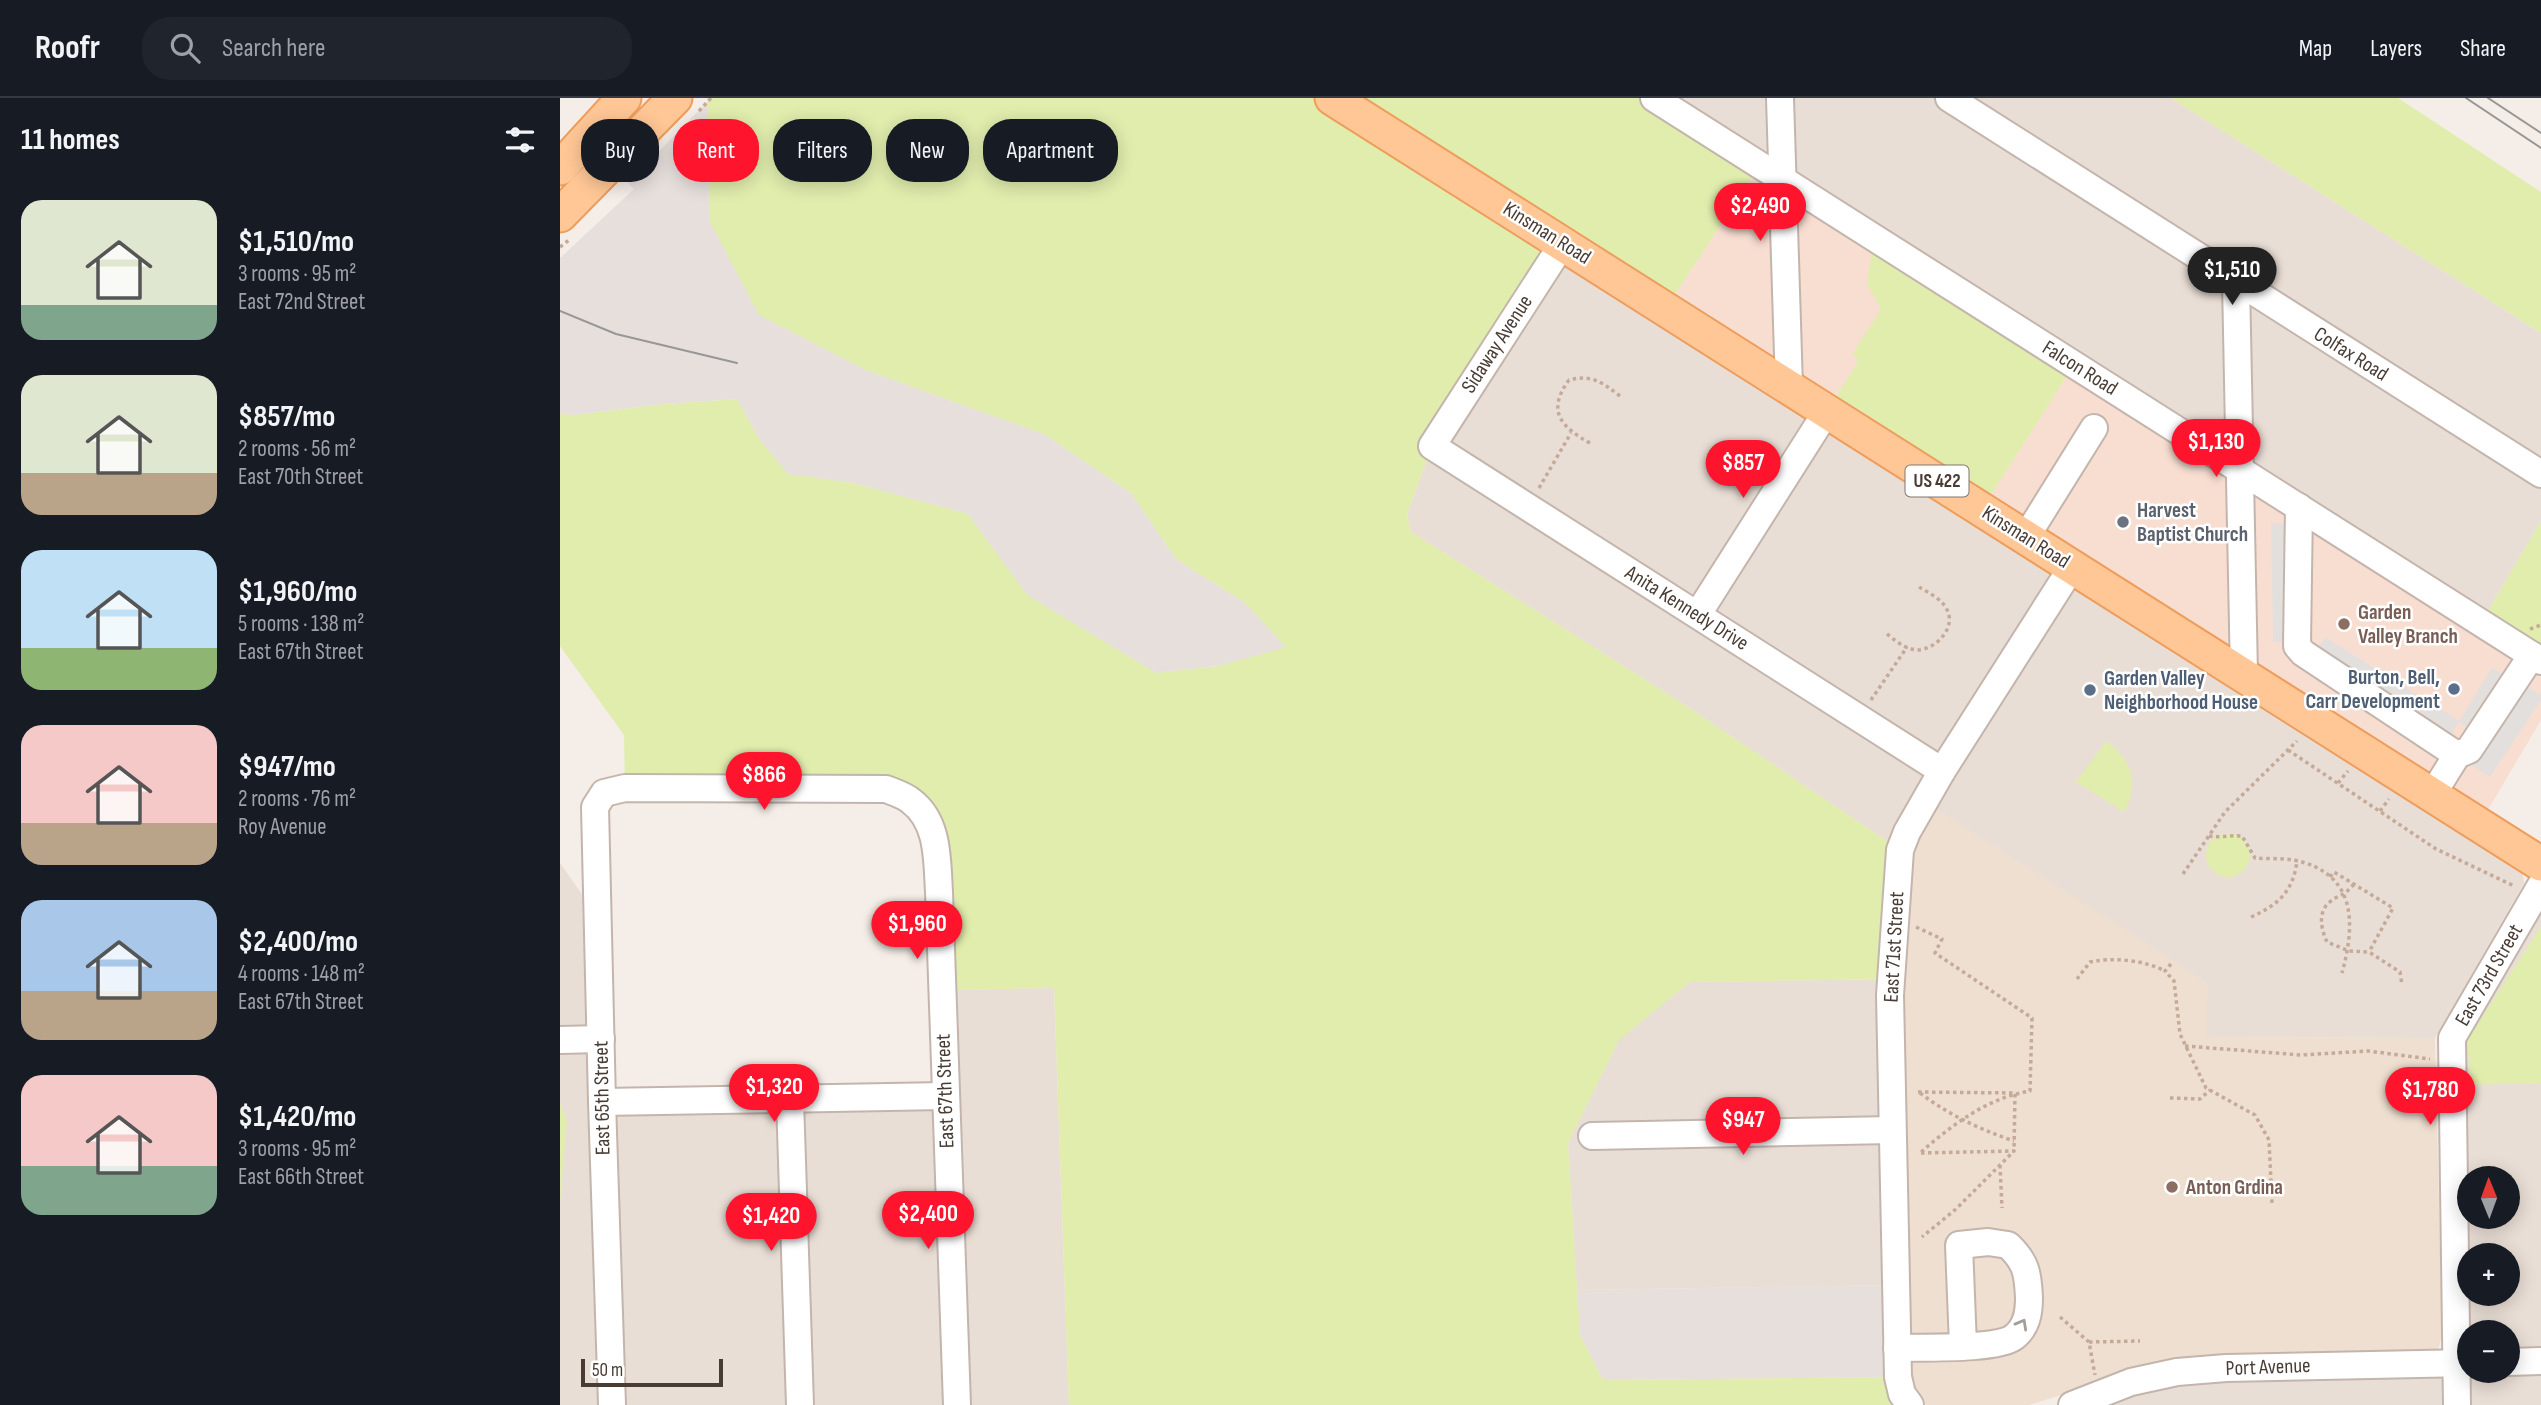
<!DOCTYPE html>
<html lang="en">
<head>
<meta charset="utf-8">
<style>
	body { margin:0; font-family:"Sofia Sans Condensed",sans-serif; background:#20242c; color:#f1f3f6; height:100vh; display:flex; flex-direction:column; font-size:26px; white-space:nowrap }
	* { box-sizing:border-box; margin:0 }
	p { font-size:23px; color:#9ea1a6 }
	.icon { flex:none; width:38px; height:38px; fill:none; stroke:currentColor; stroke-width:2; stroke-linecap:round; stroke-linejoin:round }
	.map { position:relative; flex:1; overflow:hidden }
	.panel { display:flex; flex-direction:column; background:#171b24; width:560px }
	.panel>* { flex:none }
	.banner { position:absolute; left:21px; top:21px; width:665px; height:63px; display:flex; gap:14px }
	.needle { width:46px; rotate:359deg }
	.fabs { position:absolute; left:1897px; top:1068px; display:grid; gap:14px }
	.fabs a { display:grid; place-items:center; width:63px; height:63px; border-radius:50%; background:#171b24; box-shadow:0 4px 18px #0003; font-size:35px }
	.scale { position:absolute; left:21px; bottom:18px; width:142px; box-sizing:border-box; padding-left:7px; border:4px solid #493c35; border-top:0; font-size:19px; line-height:24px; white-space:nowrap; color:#493c35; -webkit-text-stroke:5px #fff; paint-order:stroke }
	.price { position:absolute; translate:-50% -60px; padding:0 16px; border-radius:24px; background:#ff142d; color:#fff; font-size:23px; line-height:46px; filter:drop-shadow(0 2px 4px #0008) }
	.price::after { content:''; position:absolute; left:50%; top:42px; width:21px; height:16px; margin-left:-10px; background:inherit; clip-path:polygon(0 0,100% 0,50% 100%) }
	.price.selected { background:#222; color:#fff }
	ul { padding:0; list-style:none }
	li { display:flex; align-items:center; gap:21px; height:175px; padding:0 21px }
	li span { display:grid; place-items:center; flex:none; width:196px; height:140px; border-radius:21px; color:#555 }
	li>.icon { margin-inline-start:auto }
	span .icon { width:84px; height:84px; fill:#fffc; stroke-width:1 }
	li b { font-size:30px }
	h2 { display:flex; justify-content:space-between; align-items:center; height:84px; padding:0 21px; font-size:30px }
	.pill { padding:0 24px; border-radius:28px; background:#171b24; box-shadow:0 4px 18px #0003; font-size:24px; line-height:63px }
	.pill.selected { background:#ff142d; color:#fff }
	header { display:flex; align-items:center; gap:42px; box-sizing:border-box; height:98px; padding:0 35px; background:#171b24; border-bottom:2px solid #363941 }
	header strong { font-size:33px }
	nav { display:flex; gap:38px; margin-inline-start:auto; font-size:24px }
	.search { width:490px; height:63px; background:#20242c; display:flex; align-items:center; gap:18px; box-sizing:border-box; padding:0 24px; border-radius:28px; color:#9ea1a6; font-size:26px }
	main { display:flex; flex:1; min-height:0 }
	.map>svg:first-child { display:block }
</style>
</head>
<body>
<header>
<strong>Roofr</strong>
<div class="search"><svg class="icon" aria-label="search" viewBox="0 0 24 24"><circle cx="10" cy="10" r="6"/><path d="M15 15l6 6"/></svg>Search here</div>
<nav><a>Map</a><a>Layers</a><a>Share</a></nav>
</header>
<main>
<section class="panel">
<h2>11 homes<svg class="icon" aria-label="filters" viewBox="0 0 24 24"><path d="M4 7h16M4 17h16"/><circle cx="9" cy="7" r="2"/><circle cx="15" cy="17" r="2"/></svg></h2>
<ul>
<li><span style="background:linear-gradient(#dfe7d0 75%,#7fa58c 0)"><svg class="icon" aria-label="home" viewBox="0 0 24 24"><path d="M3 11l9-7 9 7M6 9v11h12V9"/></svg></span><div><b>$1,510/mo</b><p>3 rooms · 95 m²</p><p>East 72nd Street</p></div></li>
<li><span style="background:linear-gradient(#dfe7d0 70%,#b9a48a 0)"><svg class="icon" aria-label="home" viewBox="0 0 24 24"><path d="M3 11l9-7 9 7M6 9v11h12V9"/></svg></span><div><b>$857/mo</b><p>2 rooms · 56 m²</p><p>East 70th Street</p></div></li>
<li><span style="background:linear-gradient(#bfe0f5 70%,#8fb573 0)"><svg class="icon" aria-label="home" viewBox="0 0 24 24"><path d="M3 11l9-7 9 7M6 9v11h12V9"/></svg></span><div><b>$1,960/mo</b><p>5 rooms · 138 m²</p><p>East 67th Street</p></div></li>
<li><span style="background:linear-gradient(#f6c9c9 70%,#b9a48a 0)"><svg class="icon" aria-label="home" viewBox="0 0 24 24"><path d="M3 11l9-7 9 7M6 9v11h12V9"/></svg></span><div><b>$947/mo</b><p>2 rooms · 76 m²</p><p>Roy Avenue</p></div></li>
<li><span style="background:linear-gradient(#a9c7e8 65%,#b9a48a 0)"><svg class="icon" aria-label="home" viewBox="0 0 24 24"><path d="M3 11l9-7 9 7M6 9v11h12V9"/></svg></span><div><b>$2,400/mo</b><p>4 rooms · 148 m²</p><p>East 67th Street</p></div></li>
<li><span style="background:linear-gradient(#f6c9c9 65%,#7fa58c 0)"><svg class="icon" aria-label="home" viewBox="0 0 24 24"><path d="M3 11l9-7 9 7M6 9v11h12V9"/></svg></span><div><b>$1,420/mo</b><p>3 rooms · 95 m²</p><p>East 66th Street</p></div></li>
</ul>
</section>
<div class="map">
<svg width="1981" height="1307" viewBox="0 0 1981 1307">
	<rect width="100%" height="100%" fill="#f5ede7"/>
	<g fill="#e9ded5" fill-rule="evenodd">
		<path d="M1094 0H1611L1981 235V423L1921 525Z"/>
		<path d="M1003 145 1962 773 1964 785 1875 940 1645 939 1340 752 1125 607 851 434 847 416 872 348Z"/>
		<path d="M0 765 38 819 42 1003 385 998 382 892 494 890 509 1307H0Z"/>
		<path d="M1981 787V1307H1535L1571 1284 1896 1265 1892 940ZM1909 1080H1948V1118H1909ZM1909 1157H1948V1195H1909ZM1909 1234H1948V1272H1909Z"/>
		<path d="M1331 881 1335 1187 1017 1192 1008 1045 1059 941 1130 884Z"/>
	</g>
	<g fill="#f8ded1">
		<path d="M1200 67 1360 169 1267 313 1106 210Z"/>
		<path d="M1514 267 1981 563V622L1919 727 1422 411Z"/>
	</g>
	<g fill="#e7dfdc">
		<path d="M148 3 149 122 306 272 484 336 571 395 616 461 684 504 727 550 658 568 596 575 466 497 408 416 293 385 228 377 199 341 177 301 105 306 14 317 0 316V160L74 91 68 85Z"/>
		<path d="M1335 1187 1338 1279 1043 1282 1020 1237 1017 1192Z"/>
	</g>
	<path fill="#efdfd0" d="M1374 709 1648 885 1646 939 1875 940 1882 1239 1878 1251 1872 1254 1692 1256 1646 1259 1527 1289 1469 1307H1367L1359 1301 1353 1293 1350 1281 1341 915 1351 754Z"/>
	<g fill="#e0edad">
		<path d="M151 0H1094L1200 67 1106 210 1003 145 872 348 847 416 851 434 1125 607 1340 752 1331 881 1130 884 1059 942 1008 1045 1020 1237 1043 1282 1338 1279 1348 1307H509L494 890 382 892 379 794 350 702 65 690 64 637 0 548V316L14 317 105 306 177 301 199 341 228 376 293 385 408 416 467 497 596 575 658 568 726 549 684 504 616 461 571 395 484 336 306 272 199 217 149 122 148 3Z"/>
		<path d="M1611 0H1838L1981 94V235Z"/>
		<path d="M1312 151 1514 267 1422 411 1267 313 1298 264 1293 255 1321 211 1307 186Z"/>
		<path d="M1981 423V563L1921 525Z"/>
		<path d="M1546 643C1572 662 1580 685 1564 714L1516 684Z"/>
		<circle cx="1668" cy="757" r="22"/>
		<path d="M1981 828V985L1911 987 1907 943Z"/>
		<path d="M0 1005 7 1022 0 1106Z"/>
	</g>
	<g fill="#e3dfdd">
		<path d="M1711 425H1728L1731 544H1713Z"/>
		<path d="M1765 539 1899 623 1932 570 1981 597V602L1930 679 1910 666 1912 634 1899 624 1891 637 1757 553Z"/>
	</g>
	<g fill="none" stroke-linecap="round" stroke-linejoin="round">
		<defs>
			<g id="minor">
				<path d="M1094 0 1981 563"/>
				<path d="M1220 0 1229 289"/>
				<path d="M1389 0 1981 376"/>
				<path d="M1003 145 872 348 1382 673"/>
				<path d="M1676 184 1684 577"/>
				<path d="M1739 409 1737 548 1743 555 1897 657 1872 697"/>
				<path d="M1466 439 1534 330"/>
				<path d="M1138 516 1267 313"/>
				<path d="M1897 657 1909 652 1972 557"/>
				<path d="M0 942 41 941"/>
				<path d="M230 1002 240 1307"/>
				<path d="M42 1004 385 998"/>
				<path d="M1032 1038 1332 1032"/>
				<path d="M1337 1250C1361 1249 1437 1252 1454 1239 1467 1229 1469 1214 1469 1200 1468 1175 1466 1164 1448 1147L1428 1144 1399 1147 1403 1248"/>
				<path d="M1948 1264 1981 1263"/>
				<path d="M52 1307 42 1004 35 709 44 695 65 690 326 691C333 694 344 697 351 703 379 724 377 762 379 794L397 1307"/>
				<path d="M1350 1307 1342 1296 1338 1279 1330 897 1340 752 1347 734 1382 673 1512 469"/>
				<path d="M1512 1307 1571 1284 1617 1274 1666 1270 1909 1265"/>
				<path d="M1897 1307 1892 940 1981 787"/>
			</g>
			<g id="major">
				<path d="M772 0 1981 766"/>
				<path d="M0 70 64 0"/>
				<path d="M0 117 115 0"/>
			</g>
		</defs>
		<use href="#minor" stroke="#c4b5ac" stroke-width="30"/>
		<use href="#major" stroke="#ee9d5c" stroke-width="37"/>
		<g stroke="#c5aa99" stroke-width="3.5" stroke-dasharray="3.5 3.5" stroke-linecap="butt">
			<path d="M139 13 151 0"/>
			<path d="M0 149 9 142"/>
			<path d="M1030 345C1001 329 986 313 1009 282 1032 276 1043 285 1060 298"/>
			<path d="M979 390 1011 335"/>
			<path d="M1970 531 1981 527"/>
			<path d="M1327 536C1336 543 1345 551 1357 552 1374 552 1395 532 1388 514 1384 502 1369 495 1359 489"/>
			<path d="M1311 602 1347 549"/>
			<path d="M1728 652 1876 751 1954 788"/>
			<path d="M1778 685 1788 673"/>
			<path d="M1820 713 1829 701"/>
			<path d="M1649 738C1660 740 1670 737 1682 738L1695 760C1707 761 1721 760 1734 762 1796 775 1796 824 1782 875"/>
			<path d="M1623 776 1665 714 1737 643"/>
			<path d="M1770 779 1774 774 1833 810 1809 854"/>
			<path d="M1794 786C1783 799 1782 795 1771 803 1757 813 1761 831 1767 844L1789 853 1809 854 1840 874 1842 887"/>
			<path d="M1691 819C1718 807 1733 794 1737 763"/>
			<path d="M1356 829 1382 841 1375 855 1472 920 1470 993C1427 1000 1392 1027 1360 1055"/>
			<path d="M1611 866 1605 873 1614 883 1620 936 1646 990 1695 1017 1709 1042 1712 1105"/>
			<path d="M1517 881 1530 864C1553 859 1584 862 1605 873"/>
			<path d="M1625 948 1741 957 1808 953 1870 961"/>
			<path d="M1358 994 1455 995 1454 1053"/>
			<path d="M1360 995C1389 1017 1419 1031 1454 1043"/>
			<path d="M1610 1000 1640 1001 1650 992"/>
			<path d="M1361 1055 1454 1053 1396 1111 1362 1139"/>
			<path d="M1440 1067 1442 1110"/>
			<path d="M1500 1219 1529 1244 1535 1277"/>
			<path d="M1529 1244 1580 1243"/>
		</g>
		<use href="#minor" stroke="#fff" stroke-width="26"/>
		<use href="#major" stroke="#ffc796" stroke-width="33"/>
		<g stroke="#979797" stroke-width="2">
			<path d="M1906 0 1981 50"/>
			<path d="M1928 0 1981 35"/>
			<path d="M0 213 56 236 177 265"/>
		</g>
	</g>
	<defs><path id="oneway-chevron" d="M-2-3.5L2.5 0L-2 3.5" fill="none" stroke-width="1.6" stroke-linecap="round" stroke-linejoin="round" transform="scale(1.75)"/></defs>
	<use stroke="#a49e9a" href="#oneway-chevron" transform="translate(1462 1226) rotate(-61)"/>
	<circle fill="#6b7280" stroke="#fff" stroke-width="2.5" cx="1563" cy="424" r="7"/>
	<g fill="#8d6e63" stroke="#fff" stroke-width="2.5">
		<circle cx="1784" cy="526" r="7"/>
		<circle cx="1612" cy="1089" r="7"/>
	</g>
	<g fill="#5c6f8a" stroke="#fff" stroke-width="2.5">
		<circle cx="1894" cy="591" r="7"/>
		<circle cx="1530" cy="592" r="7"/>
	</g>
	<g text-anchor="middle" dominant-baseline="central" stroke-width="5" stroke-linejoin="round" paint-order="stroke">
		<rect fill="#fff" stroke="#807672" stroke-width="2" x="1345.5" y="367.5" width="63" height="31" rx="5"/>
		<g font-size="19" font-weight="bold" fill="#493c35">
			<text x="1377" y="383">US 422</text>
		</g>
		<g font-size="21" fill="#493c35" stroke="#fff">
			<text transform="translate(987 135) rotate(32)">Kinsman Road</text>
			<text transform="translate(937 246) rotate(-57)">Sidaway Avenue</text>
			<text transform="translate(1791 256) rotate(32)">Colfax Road</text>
			<text transform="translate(1520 270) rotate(32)">Falcon Road</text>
			<text transform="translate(1466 439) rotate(32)">Kinsman Road</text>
			<text transform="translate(1127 510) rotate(32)">Anita Kennedy Drive</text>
			<text transform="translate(1334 849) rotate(-87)">East 71st Street</text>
			<text transform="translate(1929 877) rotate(-60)">East 73rd Street</text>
			<text transform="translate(385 993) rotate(-92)">East 67th Street</text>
			<text transform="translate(42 1000) rotate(-91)">East 65th Street</text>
			<text transform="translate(1708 1269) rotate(-2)">Port Avenue</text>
		</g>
		<g font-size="21" font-weight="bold" fill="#5b616d" stroke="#fff" text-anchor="start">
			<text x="1577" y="412">Harvest<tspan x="1577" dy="24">Baptist Church</tspan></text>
		</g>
		<g font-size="21" font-weight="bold" fill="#785e54" stroke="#fff" text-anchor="start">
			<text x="1798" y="514">Garden<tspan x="1798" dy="24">Valley Branch</tspan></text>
			<text x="1626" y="1089">Anton Grdina</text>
		</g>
		<g font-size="21" font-weight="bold" fill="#4e5e75" stroke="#fff" text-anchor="end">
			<text x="1880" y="579">Burton, Bell,<tspan x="1880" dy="24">Carr Development</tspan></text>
			<text x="1544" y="580" text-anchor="start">Garden Valley<tspan x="1544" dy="24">Neighborhood House</tspan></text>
		</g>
	</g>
</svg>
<div class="fabs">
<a><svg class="needle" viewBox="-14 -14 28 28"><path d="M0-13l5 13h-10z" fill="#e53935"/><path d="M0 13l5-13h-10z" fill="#9ea1a6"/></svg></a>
<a>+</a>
<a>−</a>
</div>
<div class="scale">50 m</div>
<b class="price" style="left:1200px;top:145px">$2,490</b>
<b class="price selected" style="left:1672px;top:209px">$1,510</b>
<b class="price" style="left:1656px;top:381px">$1,130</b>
<b class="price" style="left:1183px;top:402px">$857</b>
<b class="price" style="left:204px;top:714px">$866</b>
<b class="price" style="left:357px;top:863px">$1,960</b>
<b class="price" style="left:214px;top:1026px">$1,320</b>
<b class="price" style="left:1870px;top:1029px">$1,780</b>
<b class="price" style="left:1183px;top:1059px">$947</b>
<b class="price" style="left:368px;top:1153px">$2,400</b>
<b class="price" style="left:211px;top:1155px">$1,420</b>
<div class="banner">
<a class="pill">Buy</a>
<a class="pill selected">Rent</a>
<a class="pill">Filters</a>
<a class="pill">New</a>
<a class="pill">Apartment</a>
</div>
</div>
</main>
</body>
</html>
